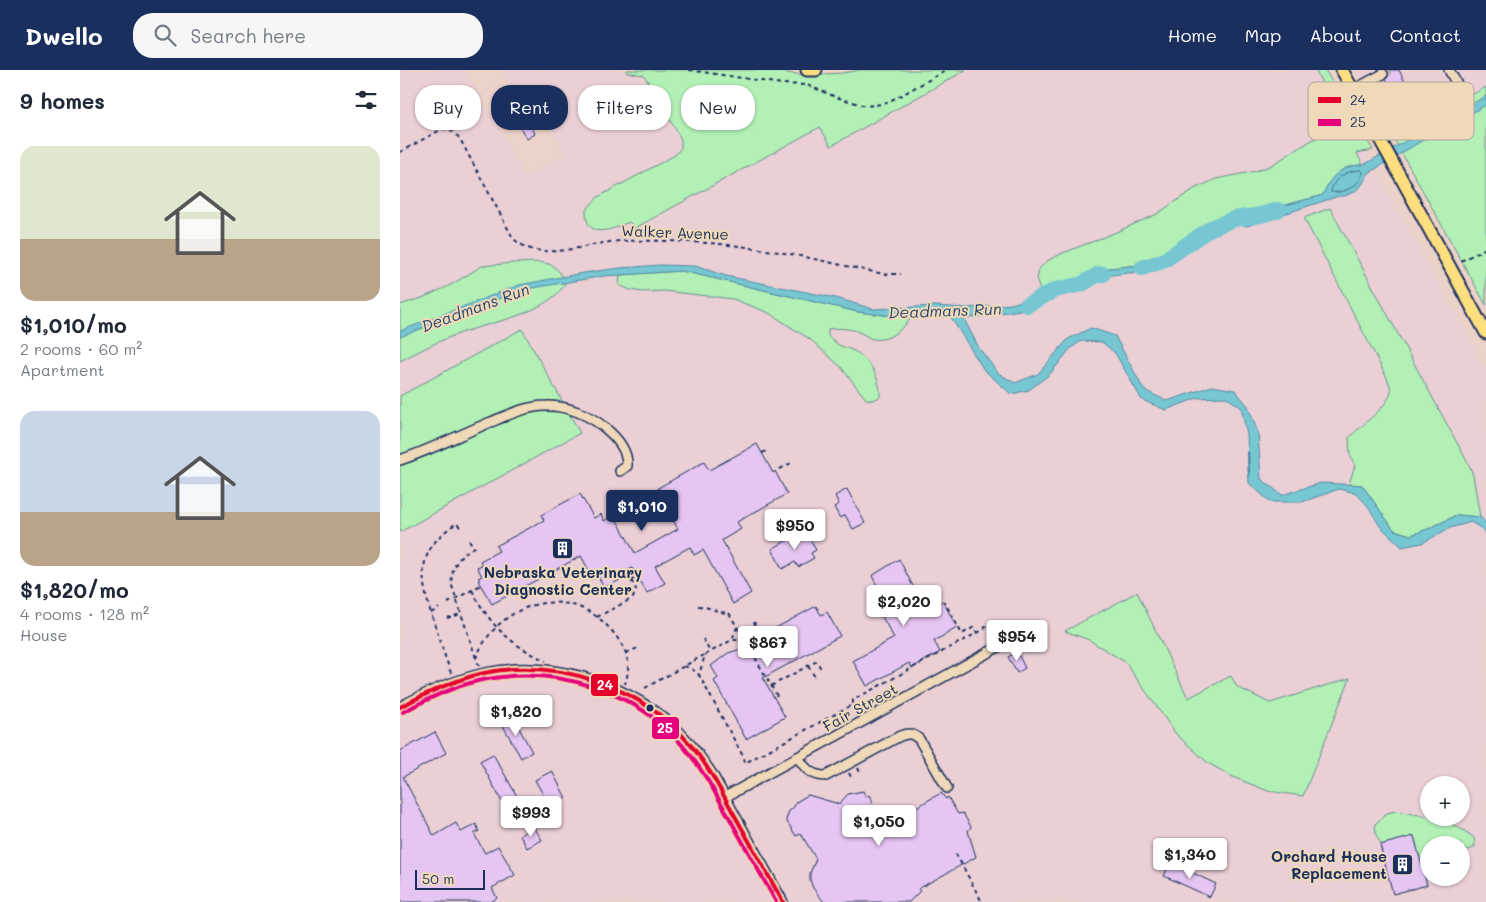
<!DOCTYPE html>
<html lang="en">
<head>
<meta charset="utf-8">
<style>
	body { margin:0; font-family:Mali,sans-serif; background:#f6f6f7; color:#1f2937; height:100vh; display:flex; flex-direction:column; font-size:19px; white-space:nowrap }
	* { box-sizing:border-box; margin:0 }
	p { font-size:16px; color:#747a83 }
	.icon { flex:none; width:28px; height:28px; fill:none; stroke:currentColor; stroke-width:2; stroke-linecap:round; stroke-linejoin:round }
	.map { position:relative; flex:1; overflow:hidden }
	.side { display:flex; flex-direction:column; background:#fff; width:400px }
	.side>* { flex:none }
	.hud { position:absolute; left:15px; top:15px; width:475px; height:45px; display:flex; gap:10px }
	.fabs { position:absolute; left:1020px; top:706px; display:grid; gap:10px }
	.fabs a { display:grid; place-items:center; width:50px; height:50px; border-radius:50%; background:#fff; box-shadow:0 1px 4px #0004; font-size:25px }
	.scale { position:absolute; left:15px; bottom:12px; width:70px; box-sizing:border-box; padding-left:5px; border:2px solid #1b2f5e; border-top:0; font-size:14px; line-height:18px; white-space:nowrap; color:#1b2f5e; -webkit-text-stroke:4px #efd9b8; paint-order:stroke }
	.price { position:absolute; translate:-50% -42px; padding:0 11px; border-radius:5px; background:#fff; color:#222; font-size:16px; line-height:32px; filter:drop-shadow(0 1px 2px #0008) }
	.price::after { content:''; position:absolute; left:50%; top:30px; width:15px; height:11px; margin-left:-8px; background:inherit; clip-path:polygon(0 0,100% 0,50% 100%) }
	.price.active { background:#1b2f5e; color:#fff }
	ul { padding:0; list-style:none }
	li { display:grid; align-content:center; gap:10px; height:265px; padding:0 20px }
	li span { display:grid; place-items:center; height:155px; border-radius:15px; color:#555 }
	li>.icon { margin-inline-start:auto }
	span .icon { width:90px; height:90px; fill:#fffc; stroke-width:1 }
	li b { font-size:21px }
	h2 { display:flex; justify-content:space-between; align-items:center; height:60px; padding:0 20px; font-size:21px }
	.chip { padding:0 18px; border-radius:20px; background:#fff; box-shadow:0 1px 4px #0004; font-size:18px; line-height:45px }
	.chip.active { background:#1b2f5e; color:#fff }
	header { display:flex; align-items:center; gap:30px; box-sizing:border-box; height:70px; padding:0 25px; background:#1b2f5e; color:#fff }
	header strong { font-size:24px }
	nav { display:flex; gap:28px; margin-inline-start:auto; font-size:18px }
	.search { width:350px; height:45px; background:#f6f6f7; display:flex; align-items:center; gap:12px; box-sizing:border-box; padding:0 18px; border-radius:20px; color:#747a83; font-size:19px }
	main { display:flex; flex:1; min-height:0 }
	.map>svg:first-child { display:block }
</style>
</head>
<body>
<header>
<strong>Dwello</strong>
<div class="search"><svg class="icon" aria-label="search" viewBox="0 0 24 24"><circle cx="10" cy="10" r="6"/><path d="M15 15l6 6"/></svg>Search here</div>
<nav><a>Home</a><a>Map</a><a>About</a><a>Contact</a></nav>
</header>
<main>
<section class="side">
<h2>9 homes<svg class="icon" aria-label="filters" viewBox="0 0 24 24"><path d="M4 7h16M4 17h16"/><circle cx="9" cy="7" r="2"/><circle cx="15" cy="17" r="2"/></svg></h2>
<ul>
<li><span style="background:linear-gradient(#dfe7d0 60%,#b9a48a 0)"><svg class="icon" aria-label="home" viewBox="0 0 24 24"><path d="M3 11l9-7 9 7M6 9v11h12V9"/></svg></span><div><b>$1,010/mo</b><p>2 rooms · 60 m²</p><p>Apartment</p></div></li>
<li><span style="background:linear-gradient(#c9d6e8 65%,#b9a48a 0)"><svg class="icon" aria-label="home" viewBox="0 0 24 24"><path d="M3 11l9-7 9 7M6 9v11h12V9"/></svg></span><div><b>$1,820/mo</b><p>4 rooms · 128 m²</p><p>House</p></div></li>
</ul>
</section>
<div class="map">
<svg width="1086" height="832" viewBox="0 0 1086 832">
	<rect width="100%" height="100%" fill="#ecd3c9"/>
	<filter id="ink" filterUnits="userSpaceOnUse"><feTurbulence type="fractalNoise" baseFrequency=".02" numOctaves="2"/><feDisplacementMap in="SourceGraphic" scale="10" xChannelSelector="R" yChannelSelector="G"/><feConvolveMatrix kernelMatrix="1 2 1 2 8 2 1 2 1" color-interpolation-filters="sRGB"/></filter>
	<g filter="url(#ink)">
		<g fill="#eacfd5" fill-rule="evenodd">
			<path d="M0 0H65L126 107 166 84 142 41 128 48 101 0H231L342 18 559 0H918L981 110 1086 299V832H0ZM1029 715H1061V748H1029ZM1029 775H1061V808H1029Z"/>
			<path d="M957 0H1086V17L994 69Z"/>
		</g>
		<g fill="#b2f0b6" stroke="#66908a">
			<path d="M227 0H358L406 5 442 3 461 0H566L431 76 420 57 235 158 229 152C211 160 185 171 186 140L198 127 275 85 281 78V69L244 5 226 2Z"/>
			<path d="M915 0H925L973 80 957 83 963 95C942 95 931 106 923 125L864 141 853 150 826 147 748 194 701 199 645 225 639 218 637 211 639 199 647 191 663 183 714 163 757 144 794 119 816 109 856 101 870 96 943 51Z"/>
			<path d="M1086 17V235L994 69Z"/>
			<path d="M930 138 1069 395 1073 405 1080 447 1057 445 1028 459 1011 465 994 460 962 415 949 414 955 395 950 385 949 368C959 357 992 334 991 320 991 316 988 312 987 308L904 148Z"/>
			<path d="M112 193C136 193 158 186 165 215 142 245 98 250 64 262 42 269 21 280 0 291V235L22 228 51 215 82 196Z"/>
			<path d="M282 201 458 242 492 246 512 247C503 258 490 272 473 269 468 268 464 264 459 262 449 258 439 258 428 259V266C432 269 436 274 441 276 446 278 451 279 456 282 471 291 481 310 480 327L473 330 466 329 441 297 411 270 369 243 333 229 264 221 243 222 230 220 219 215 220 205Z"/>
			<path d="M122 259 180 363 0 462V326Z"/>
			<path d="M737 522 788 628 831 606 837 617 870 633 950 608 903 726 868 721 833 707 808 693 776 664 725 592 689 570 665 561Z"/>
			<path d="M995 741C1023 745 1053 750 1074 768L1075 777 1069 780 1061 778V775H1029V807L992 793 976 765 975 754 987 743Z"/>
		</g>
		<path fill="#77c7d3" stroke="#528aa4" d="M1086 26V35L1018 73 969 103 961 116 954 122 945 126H939L847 156 829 153 783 177 746 201 703 206 653 225 626 239 564 249 579 278 598 303 615 313 638 304 668 269 691 258 715 266 744 320 767 331 812 316 835 320 848 336 858 363 861 409 882 425 921 413 962 415 994 460 1011 465 1028 459 1057 445 1080 447 1086 453V465L1082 459 1071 452 1050 458 1022 473 1002 477 980 456 968 436 956 423 939 419 902 432H870L849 413 847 365 841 337 826 327 797 328 766 340 742 330 715 283 702 272 681 271 670 279 650 304 629 320 611 324 584 300 550 246H492L458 242 282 201 204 206 121 220 0 267V261L119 215 183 203 220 198 260 195 295 196 326 206 436 228 473 239 535 236 566 238 611 234 646 224 701 199 748 194 826 147 852 149 864 141 923 125C930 106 942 95 963 95Z"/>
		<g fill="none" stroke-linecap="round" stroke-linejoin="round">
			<path stroke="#406c8d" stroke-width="1" d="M961 100 963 102C960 116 944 124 931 122 933 108 947 100 961 100Z"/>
			<path stroke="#528aa4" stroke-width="2.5" d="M848 383 849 405"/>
			<g stroke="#77c7d3" stroke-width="16">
				<path d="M742 198 763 191 811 158 834 149 861 145 878 140"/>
				<path d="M627 235 655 220 682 214 697 205 703 204"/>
			</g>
		</g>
		<g fill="#e5c5f2" stroke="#1b2f5e">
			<path d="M988 0H999L1007 16 994 23 986 9 989 5Z"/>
			<path d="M126 45 135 64 127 69 116 51Z"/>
			<path d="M357 374 373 403 375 401 387 424 337 452 341 459 322 470 351 523 333 534 303 480 294 485 290 477 255 496 265 513 247 523 232 498 220 505 222 509 204 518 198 506 194 509 181 486 92 534 78 511 80 510 78 508 82 506 77 497 82 495 80 491 99 481 96 476 144 450 141 445 180 424 194 448 201 444 204 451 214 445 235 483 278 459 271 447 273 446 258 418 304 392 309 400Z"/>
			<path d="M447 419 465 453 453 459 445 445 440 448 434 437 439 434 435 426Z"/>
			<path d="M405 460 416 480 411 483 414 488 398 497 395 492 382 499 372 479Z"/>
			<path d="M499 489 516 522 513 524 523 542 543 531 557 558 534 571 540 582 512 598 509 593 467 616 453 591 494 568 481 545 490 540 472 506Z"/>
			<path d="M416 536 421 545 427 542 440 566 363 608 385 647 346 669 314 611 318 608 311 596 328 583 354 575 352 571Z"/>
			<path d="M617 582 625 598 617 603 608 587Z"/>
			<path d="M112 645 132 682 121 688 101 652Z"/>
			<path d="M35 662 46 683 3 707 34 766 56 753 61 762 76 754 79 761 74 764 85 783 98 776 115 805 92 818 97 828 91 832H0V681Z"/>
			<path d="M93 684 121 733 107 741 80 691Z"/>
			<path d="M152 701 166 728 150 737 135 710Z"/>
			<path d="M463 721 466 727 469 725 473 732 470 734 483 756 541 723 546 729 548 727 558 744 563 743 571 757 568 761 576 787 518 819 520 821 509 832H424L413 818 410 810V803L416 789 401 764 396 766 386 750 389 741 394 737 396 732 408 725 439 734 448 724Z"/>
			<path d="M134 757 142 770 127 778 120 765Z"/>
			<path d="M1014 766 1027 815 993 824 980 775Z"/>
			<path d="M770 792 816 814 810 827 764 806Z"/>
		</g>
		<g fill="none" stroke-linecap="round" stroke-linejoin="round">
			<path stroke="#c2b2b4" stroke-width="9" stroke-dasharray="9 4.5" stroke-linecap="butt" d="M983 4 990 0"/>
			<defs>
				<g id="minor">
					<path d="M953 20 983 4"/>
					<path d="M976 61 1058 16 1049 0"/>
					<path d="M0 390C31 380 61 364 91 352 108 345 127 336 146 336 166 335 190 345 205 358 216 367 228 380 227 396L220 401"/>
					<path d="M0 637C27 622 54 610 85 603 149 589 221 611 271 654 287 668 300 686 312 704L383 832"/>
					<path d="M398 687C405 699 412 706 426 706L500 666C508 663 512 663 519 669L547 718"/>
					<path d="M325 727 609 571"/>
				</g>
				<g id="major">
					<path d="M407 0H416"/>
					<path d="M942 0 1086 263"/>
				</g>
			</defs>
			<use href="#minor" stroke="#1b2f5e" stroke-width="12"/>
			<use href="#major" stroke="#1b2f5e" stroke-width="15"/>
			<g stroke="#1b2f5e" stroke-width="2" stroke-dasharray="4 4" stroke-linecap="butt">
				<path d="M289 0 382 14 407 15 436 27 466 36 482 34 496 28 547 0"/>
				<path d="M0 82 42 59C51 59 54 62 60 69L113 168C140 196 190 171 223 171 269 170 315 172 360 179 402 185 443 196 484 204H501"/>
				<path d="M1061 191 1086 178"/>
				<path d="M362 383 369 380"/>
				<path d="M380 399 391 393"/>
				<path d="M69 470 74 477C58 486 50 498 52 516L76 588"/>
				<path d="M231 510 238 507"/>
				<path d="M72 520C90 556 110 574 146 591"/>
				<path d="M523 531 536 524"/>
				<path d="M48 533 81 515"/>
				<path d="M298 536C308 536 318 543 329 543L337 557 332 570"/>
				<path d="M31 543 39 538"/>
				<path d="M197 547 233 528 236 519 226 501"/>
				<path d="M47 548 61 544"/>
				<path d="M337 557 345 570 359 563 354 552"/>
				<path d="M584 558 595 552"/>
				<path d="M577 563 585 559"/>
				<path d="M303 569 310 582"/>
				<path d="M226 583 238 578"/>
				<path d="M79 596 76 588C99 531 170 511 212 561 227 579 232 592 225 614"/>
				<path d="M284 596 292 599 299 605"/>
				<path d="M408 596 415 607"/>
				<path d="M51 603C45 587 40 571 35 555 20 512 13 481 57 453L62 460"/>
				<path d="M371 616 417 591 421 599"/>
				<path d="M245 618 304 585"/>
				<path d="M377 626 345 570H332L305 585 299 605 344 688 345 693 448 637 453 634V630L577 563 574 557 562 564 544 531"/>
				<path d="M458 698 461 705"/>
				<path d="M449 703 452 709"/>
				<path d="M556 784 582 832"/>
			</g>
			<use href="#minor" stroke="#efd9b8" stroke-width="9"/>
			<use href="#major" stroke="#fedf80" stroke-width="11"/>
			<defs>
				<path id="bus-1" d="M0 637C27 623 54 610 84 603 156 588 241 616 289 673 308 695 321 721 335 746 351 775 367 803 383 832"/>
				<path id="bus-2" d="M3 642C29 628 58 614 87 609 157 596 237 621 283 676 302 698 316 724 330 749 345 777 361 804 376 832"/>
			</defs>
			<use href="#bus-1" stroke="#efd9b8" stroke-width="8"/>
			<use href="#bus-2" stroke="#efd9b8" stroke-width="8"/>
			<use href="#bus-1" stroke="#e4002b" stroke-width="4"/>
			<use href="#bus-2" stroke="#e5007d" stroke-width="4"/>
		</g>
	</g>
	<defs>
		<symbol id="building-square" viewBox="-11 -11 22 22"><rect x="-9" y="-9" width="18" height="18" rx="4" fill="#1b2f5e" stroke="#efd9b8"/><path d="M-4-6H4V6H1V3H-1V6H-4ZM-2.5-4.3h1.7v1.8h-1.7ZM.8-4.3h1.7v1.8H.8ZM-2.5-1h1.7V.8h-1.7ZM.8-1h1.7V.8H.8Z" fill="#fff"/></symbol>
	</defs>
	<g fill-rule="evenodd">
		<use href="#building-square" x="150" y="466" width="25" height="25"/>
		<use href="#building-square" x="990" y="782" width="25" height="25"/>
	</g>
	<circle fill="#1b2f5e" stroke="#efd9b8" stroke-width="2" cx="250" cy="638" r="4.5"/>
	<g text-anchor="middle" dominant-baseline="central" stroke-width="4" stroke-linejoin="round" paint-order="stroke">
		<g font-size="15" fill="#1b2f5e" stroke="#efd9b8">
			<text transform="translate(275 162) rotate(2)">Walker Avenue</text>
			<text transform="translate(460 637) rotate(-29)">Fair Street</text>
		</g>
		<g font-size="15" font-weight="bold" fill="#1b2f5e" stroke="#efd9b8">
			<text x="163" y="502">Nebraska Veterinary<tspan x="163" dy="17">Diagnostic Center</tspan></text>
			<text x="987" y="786" text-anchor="end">Orchard House<tspan x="987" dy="17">Replacement</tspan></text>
		</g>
		<g font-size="16" font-style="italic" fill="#294670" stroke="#efd9b8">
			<text transform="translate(75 237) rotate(-20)">Deadmans Run</text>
			<text transform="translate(545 240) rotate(-2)">Deadmans Run</text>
		</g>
	</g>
	<rect x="908" y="12" width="166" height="58" rx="8" fill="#efd9b8" stroke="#afa69d" stroke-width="1"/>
	<rect x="918" y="27" width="23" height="6" fill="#e4002b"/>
	<rect x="918" y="49" width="23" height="7" fill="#e5007d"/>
	<g font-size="14" fill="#1b2f5e">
		<text x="950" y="35">24</text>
		<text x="950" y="57">25</text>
	</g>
	<g stroke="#efd9b8" stroke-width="2">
		<rect x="190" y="603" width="29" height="24" rx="5" fill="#e4002b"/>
		<rect x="251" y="646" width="29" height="24" rx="5" fill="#e5007d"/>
	</g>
	<g font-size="14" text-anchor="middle" font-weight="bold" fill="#fff">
		<text x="205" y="620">24</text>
		<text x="265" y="663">25</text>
	</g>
</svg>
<div class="fabs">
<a>+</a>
<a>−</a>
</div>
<div class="scale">50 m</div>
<b class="price active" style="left:242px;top:462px">$1,010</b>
<b class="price" style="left:395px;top:481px">$950</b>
<b class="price" style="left:504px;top:557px">$2,020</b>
<b class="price" style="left:617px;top:592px">$954</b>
<b class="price" style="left:368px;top:598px">$867</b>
<b class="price" style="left:116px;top:667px">$1,820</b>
<b class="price" style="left:131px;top:768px">$993</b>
<b class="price" style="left:479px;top:777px">$1,050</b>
<b class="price" style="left:790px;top:810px">$1,340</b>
<div class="hud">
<a class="chip">Buy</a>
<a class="chip active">Rent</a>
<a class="chip">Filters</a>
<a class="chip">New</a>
</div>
</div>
</main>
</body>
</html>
